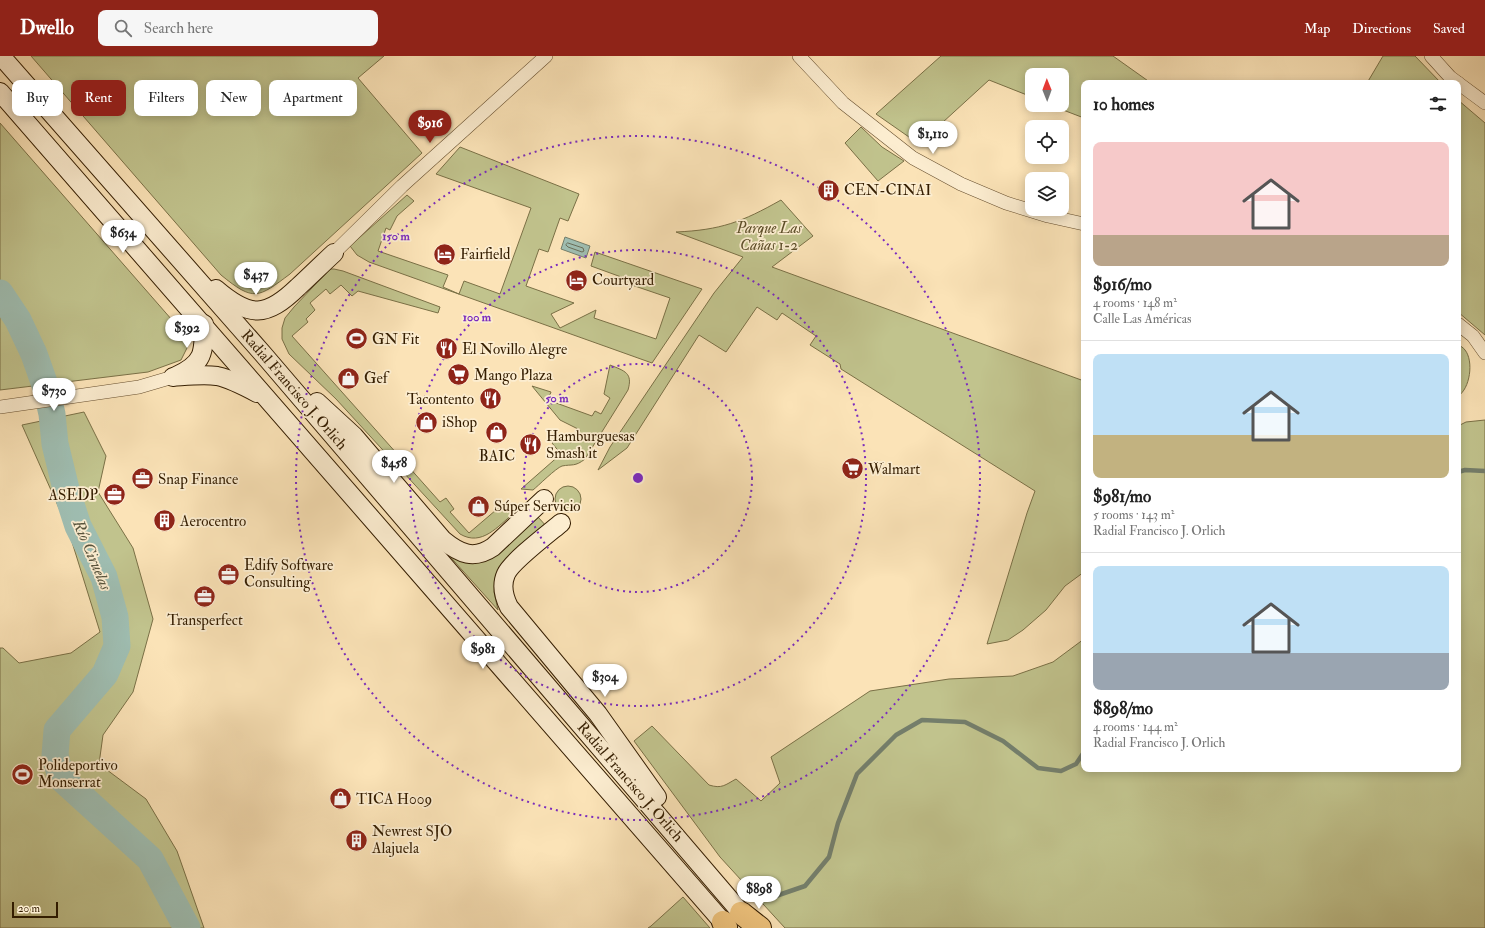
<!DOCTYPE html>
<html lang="en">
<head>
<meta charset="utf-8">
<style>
	body { margin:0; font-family:"IM FELL Double Pica",serif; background:#f6f6f6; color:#222; height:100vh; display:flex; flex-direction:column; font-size:15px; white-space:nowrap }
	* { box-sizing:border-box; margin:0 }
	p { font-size:13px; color:#767676 }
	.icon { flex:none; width:22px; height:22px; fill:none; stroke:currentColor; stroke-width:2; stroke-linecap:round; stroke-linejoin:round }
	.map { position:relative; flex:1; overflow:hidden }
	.panel { position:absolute; left:1081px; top:24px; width:380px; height:692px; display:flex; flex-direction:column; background:#fff; border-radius:8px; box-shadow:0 2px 10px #0003 }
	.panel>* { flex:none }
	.top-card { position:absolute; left:12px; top:24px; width:380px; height:36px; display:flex; gap:8px }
	.needle { width:26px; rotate:359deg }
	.buttons { position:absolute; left:1025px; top:12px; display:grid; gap:8px }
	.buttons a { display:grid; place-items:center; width:44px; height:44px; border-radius:8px; background:#fff; box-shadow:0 2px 10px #0003; font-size:20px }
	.scale { position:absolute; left:12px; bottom:10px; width:46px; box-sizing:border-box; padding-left:4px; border:2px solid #341d00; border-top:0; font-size:11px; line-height:14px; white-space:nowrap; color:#341d00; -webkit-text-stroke:3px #fcedd0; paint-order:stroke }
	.price { position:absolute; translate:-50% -34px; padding:0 9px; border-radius:14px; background:#fff; color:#222; font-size:13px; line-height:26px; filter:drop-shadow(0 1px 2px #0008) }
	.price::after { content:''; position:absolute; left:50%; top:24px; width:12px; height:9px; margin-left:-6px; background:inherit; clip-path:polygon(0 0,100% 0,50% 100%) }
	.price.current { background:#8f2418; color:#fff }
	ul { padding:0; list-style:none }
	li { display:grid; align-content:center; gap:8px; height:212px; padding:0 12px }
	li+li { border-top:1px solid #e0e0e0 }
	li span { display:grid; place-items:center; height:124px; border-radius:8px; color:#555 }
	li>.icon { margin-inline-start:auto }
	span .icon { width:72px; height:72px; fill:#fffc; stroke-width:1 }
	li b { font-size:17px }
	h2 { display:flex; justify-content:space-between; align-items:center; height:48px; padding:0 12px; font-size:17px }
	.pill { padding:0 14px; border-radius:8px; background:#fff; box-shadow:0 2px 10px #0003; font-size:14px; line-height:36px }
	.pill.current { background:#8f2418; color:#fff }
	header { display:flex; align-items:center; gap:24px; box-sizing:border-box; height:56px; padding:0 20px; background:#8f2418; color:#fff }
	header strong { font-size:19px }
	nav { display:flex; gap:22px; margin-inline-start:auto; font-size:14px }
	.search { width:280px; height:36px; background:#f6f6f6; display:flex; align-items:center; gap:10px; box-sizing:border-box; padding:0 14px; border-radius:8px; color:#767676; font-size:15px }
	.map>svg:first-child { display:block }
</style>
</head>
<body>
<header>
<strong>Dwello</strong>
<div class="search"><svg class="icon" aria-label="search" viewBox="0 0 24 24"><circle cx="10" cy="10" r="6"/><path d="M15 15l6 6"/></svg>Search here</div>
<nav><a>Map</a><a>Directions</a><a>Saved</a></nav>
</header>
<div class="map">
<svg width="1485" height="872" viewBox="0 0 1485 872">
	<rect width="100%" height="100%" fill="#fbe3b7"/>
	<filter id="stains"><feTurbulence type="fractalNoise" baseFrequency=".005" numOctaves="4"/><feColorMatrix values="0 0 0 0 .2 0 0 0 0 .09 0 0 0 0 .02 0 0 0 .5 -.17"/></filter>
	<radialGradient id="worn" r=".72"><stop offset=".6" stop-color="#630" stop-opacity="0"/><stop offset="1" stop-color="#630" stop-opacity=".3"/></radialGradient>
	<g fill="#c1c38d" stroke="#7a7046">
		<path d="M31 0H384L358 22 422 97 290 218C258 242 254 246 221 219Z"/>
		<path d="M941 0H1113L1151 27H1084V62L1050 49H1062V19H1032V41L989 24 919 88 876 58Z"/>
		<path d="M1383 0H1415L1441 27H1367Z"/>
		<path d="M1458 44 1485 67V279L1458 256Z"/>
		<path d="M0 67 186 280 187 292 181 304 148 316 0 334Z"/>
		<path d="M861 71 882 91 904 105 878 125 845 87Z"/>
		<path d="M460 91 579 138 568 165 560 162 548 196 539 193 526 230 574 247 551 258 560 272 596 254 594 262 656 283 670 242 623 226 624 222 591 210 595 196 702 233 652 307 369 206 357 199 350 190 407 139 414 145 397 160 390 174 386 172 378 195 448 219 443 231 459 238 464 225 500 238 531 152 436 118Z"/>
		<path d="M781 144 813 180 772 211 1084 325V516L1065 530 1046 554 1023 574 1008 584 987 588 1027 457 1035 435 841 313 840 308 810 289 816 280 782 257 777 264 757 251 726 296 699 279 627 392 598 414 610 391 714 237 743 201 676 176C721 174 742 166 781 144Z"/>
		<path d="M330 213H334L343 215 440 251 438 257 358 235 352 240 341 229 330 238 326 233 310 247 315 254 306 263 308 266 292 280 440 446 446 442 454 453 450 456 469 477 503 448 507 449 514 457C498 470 482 491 460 478L336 343 289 298 282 283V272L285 262 294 251Z"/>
		<path d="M1458 288C1460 290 1464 292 1465 294 1474 305 1470 333 1458 340Z"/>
		<path d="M610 309C625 315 633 317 628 334L585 403C575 411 572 408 562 410 556 412 538 430 533 434L521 433 561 398 552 387 560 379 571 387 580 374 560 364 532 330 551 336 548 344 592 360 595 355 601 358 610 342 604 338Z"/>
		<path d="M84 356 106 400 98 436 133 492 153 563 133 636 103 679 99 708 146 743 177 795 204 872H0V592H3L19 607 71 597 100 576 67 470 22 369Z"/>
		<path d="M1485 364V872H785L720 801 634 685 652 670 709 729C722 733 725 729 736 723L761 745 780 727 771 701 870 635 949 623 1013 620 1053 606 1084 583V713H1458V370L1466 366Z"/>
		<circle cx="568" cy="443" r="13"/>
		<path d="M538 461 547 471 499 511 495 524 494 536 498 554 445 495 491 499Z"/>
		<path d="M683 841 710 872H648L651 870Z"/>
	</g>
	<path fill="#9fbeb2" stroke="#747e6b" d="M565 181 590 190 586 202 561 193Z"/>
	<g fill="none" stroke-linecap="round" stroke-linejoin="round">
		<path stroke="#6a6e59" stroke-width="1" d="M568 187 583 192 584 195 582 196 568 191 566 189Z"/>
		<g stroke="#747e6b" stroke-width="4.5">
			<path d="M1458 416 1465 414 1485 415"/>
			<path d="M770 842 805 830 829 801 838 767 857 718 896 679 922 664 965 666 1003 685 1038 712 1061 715 1076 708 1084 696"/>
		</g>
		<path stroke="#9fbeb2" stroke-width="27" d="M0 237 18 264 34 298 46 332 52 358 55 388 66 433 78 470 104 521 115 561 117 590 105 618 57 674 55 699 61 722 150 803 187 872"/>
		<defs>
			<g id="street">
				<path d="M799 0 843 47 913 102 961 128 1006 147 1048 160 1084 168"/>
				<path d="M1431 0 1450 21 1458 27"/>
				<path d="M1458 27 1485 47"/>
				<path d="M334 197 402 130 546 0"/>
				<path d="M1458 268 1473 280 1485 297"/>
				<path d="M0 351 139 331 173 321"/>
			</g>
			<g id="secondary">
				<path d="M1 0 263 298 750 867"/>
				<path d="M0 36 728 872"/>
				<path d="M216 233C250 262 266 262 298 231 310 220 322 208 334 197"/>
				<path d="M176 320C204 307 204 297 204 268"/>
				<path d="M173 321C187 320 203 318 217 320 231 323 244 330 257 337"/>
				<path d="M317 346 354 380 443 484C460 498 474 504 493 491L544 443"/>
				<path d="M561 467C549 477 511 506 506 518 501 529 504 541 509 551L598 658 657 741"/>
			</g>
			<g id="highway">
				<path d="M741 857 760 872"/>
				<path d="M723 866 726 872"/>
			</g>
		</defs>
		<use href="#street" stroke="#664e2e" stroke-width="14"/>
		<use href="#secondary" stroke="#341d00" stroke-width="20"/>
		<use href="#highway" stroke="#341d00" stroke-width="24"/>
		<use href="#street" stroke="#fcedd0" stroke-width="13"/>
		<use href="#secondary" stroke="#fcedd0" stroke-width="18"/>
		<use href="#highway" stroke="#eec27c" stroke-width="22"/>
	</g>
	<g fill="none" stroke="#7b2cbf" stroke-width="2" stroke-dasharray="2 4">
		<circle cx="638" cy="422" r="114"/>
		<circle cx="638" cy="422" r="228"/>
		<circle cx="638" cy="422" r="342"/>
	</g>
	<defs>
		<symbol id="building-disc" viewBox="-11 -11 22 22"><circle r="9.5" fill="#8f2418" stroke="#fcedd0"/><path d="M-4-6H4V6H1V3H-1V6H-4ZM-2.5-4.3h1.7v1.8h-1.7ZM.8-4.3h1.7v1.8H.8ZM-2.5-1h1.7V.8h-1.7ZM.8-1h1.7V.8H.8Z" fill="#fff"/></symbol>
		<symbol id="hotel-disc" viewBox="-11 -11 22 22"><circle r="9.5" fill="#8f2418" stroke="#fcedd0"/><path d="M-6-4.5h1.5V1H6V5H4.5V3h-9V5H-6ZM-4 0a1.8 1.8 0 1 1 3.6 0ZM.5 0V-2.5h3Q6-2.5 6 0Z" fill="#fff"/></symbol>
		<symbol id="stadium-disc" viewBox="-11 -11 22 22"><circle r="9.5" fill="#8f2418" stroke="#fcedd0"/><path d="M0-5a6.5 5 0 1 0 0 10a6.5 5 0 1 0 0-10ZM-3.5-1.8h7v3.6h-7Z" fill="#fff"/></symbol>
		<symbol id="restaurant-disc" viewBox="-11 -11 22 22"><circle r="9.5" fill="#8f2418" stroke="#fcedd0"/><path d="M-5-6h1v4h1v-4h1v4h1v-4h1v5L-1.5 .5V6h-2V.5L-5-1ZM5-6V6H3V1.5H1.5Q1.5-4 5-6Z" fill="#fff"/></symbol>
		<symbol id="supermarket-disc" viewBox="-11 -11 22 22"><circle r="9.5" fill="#8f2418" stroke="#fcedd0"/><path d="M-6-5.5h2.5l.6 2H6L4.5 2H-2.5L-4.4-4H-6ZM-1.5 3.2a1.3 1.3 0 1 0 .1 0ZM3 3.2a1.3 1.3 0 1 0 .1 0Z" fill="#fff"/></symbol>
		<symbol id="shop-disc" viewBox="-11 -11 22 22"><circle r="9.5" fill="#8f2418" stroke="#fcedd0"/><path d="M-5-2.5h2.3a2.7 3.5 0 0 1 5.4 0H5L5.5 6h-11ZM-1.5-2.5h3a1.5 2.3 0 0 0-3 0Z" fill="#fff"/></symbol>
		<symbol id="office-disc" viewBox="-11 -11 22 22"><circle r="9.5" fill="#8f2418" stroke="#fcedd0"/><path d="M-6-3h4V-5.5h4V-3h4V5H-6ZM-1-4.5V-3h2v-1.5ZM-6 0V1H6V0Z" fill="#fff"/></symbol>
	</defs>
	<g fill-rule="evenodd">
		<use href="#building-disc" x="816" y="122" width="25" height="25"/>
		<use href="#hotel-disc" x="432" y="186" width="25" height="25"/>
		<use href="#hotel-disc" x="564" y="212" width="25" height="25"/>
		<use href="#stadium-disc" x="344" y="270" width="25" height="25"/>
		<use href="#restaurant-disc" x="434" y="280" width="25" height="25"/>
		<use href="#supermarket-disc" x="446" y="306" width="25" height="25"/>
		<use href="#shop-disc" x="336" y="310" width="25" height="25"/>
		<use href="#restaurant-disc" x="478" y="330" width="25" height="25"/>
		<use href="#shop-disc" x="414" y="354" width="25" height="25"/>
		<use href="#shop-disc" x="484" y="364" width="25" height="25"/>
		<use href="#restaurant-disc" x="518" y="376" width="25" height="25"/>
		<use href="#supermarket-disc" x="840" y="400" width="25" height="25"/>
		<use href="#office-disc" x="130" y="410" width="25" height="25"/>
		<use href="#office-disc" x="102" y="426" width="25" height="25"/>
		<use href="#shop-disc" x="466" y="438" width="25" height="25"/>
		<use href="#building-disc" x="152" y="452" width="25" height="25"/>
		<use href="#office-disc" x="216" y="506" width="25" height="25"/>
		<use href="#office-disc" x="192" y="528" width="25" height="25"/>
		<use href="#stadium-disc" x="10" y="706" width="25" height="25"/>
		<use href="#shop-disc" x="328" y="730" width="25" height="25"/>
		<use href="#building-disc" x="344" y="772" width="25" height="25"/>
	</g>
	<g text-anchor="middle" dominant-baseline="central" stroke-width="3.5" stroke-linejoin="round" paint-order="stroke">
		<g font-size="15" fill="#341d00" stroke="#fcedd0" text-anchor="start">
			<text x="844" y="134">CEN-CINAI</text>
			<text x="460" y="198">Fairfield</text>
			<text x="592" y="224">Courtyard</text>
			<text x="372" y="283">GN Fit</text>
			<text x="462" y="293">El Novillo Alegre</text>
			<text x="474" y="319">Mango Plaza</text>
			<text x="364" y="322">Gef</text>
			<text x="474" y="343" text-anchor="end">Tacontento</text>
			<text x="442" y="366">iShop</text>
			<text x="546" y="380">Hamburguesas<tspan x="546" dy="17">Smash it</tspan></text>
			<text x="497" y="400" text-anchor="middle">BAIC</text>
			<text x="868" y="413">Walmart</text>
			<text x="158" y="423">Snap Finance</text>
			<text x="98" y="439" text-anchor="end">ASEDP</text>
			<text x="494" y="450">Súper Servicio</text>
			<text x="180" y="465">Aerocentro</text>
			<text x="244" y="509">Edify Software<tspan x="244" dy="17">Consulting</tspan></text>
			<text x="205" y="564" text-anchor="middle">Transperfect</text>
			<text x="38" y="709">Polideportivo<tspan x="38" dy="17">Monserrat</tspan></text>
			<text x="356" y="743">TICA H009</text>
			<text x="372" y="775">Newrest SJO<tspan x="372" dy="17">Alajuela</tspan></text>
		</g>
		<g font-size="15" font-style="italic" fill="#5e4f2a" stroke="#fcedd0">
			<text x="769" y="172">Parque Las<tspan x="769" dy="17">Cañas 1-2</tspan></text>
		</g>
		<g font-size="15" fill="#341d00" stroke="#fcedd0">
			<text transform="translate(294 334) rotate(49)">Radial Francisco J. Orlich</text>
			<text transform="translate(630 726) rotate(49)">Radial Francisco J. Orlich</text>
		</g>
		<g font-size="16" font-style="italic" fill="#59553e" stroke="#fcedd0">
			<text transform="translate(92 499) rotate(67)">Río Ciruelas</text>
		</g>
	</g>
	<circle cx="638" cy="422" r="6" fill="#7b2cbf" stroke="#fcedd0" stroke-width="2"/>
	<g font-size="12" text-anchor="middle" font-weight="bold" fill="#7b2cbf" stroke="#fcedd0" stroke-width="3.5" stroke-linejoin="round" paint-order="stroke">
		<text x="396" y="184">150 m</text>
		<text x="477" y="265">100 m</text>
		<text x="557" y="346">50 m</text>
	</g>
	<rect width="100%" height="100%" filter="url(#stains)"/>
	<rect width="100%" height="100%" fill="url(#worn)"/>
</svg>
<div class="buttons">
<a><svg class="needle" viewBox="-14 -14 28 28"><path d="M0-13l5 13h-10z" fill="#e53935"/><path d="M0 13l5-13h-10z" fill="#767676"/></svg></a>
<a><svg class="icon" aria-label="locate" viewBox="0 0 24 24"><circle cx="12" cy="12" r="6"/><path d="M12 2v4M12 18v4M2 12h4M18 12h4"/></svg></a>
<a><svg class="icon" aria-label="layers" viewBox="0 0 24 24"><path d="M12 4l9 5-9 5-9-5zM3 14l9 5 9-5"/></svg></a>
</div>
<div class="scale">20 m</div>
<b class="price current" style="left:430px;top:88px">$916</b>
<b class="price" style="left:933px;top:99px">$1,110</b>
<b class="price" style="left:123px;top:198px">$634</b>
<b class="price" style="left:256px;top:240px">$437</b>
<b class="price" style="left:187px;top:293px">$392</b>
<b class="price" style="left:54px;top:356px">$730</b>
<b class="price" style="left:394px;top:428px">$458</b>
<b class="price" style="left:483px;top:614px">$981</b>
<b class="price" style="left:605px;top:642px">$304</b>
<b class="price" style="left:759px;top:854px">$898</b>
<div class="top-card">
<a class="pill">Buy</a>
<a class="pill current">Rent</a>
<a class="pill">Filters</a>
<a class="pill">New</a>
<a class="pill">Apartment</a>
</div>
<section class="panel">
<h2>10 homes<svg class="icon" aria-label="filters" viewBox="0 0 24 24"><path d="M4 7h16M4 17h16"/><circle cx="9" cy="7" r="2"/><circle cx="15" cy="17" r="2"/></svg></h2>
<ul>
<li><span style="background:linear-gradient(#f6c9c9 75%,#b9a48a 0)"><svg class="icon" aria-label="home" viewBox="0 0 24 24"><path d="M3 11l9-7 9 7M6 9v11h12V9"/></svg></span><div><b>$916/mo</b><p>4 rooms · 148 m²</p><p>Calle Las Américas</p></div></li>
<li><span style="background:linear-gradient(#bfe0f5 65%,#c2b280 0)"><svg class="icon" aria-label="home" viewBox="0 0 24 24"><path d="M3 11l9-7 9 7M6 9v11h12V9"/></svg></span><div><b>$981/mo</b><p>5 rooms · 143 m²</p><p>Radial Francisco J. Orlich</p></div></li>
<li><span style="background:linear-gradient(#bfe0f5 70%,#9aa5b1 0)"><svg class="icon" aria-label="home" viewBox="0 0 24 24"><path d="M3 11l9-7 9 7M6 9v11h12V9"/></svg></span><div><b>$898/mo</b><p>4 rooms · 144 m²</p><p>Radial Francisco J. Orlich</p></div></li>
</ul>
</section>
</div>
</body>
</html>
